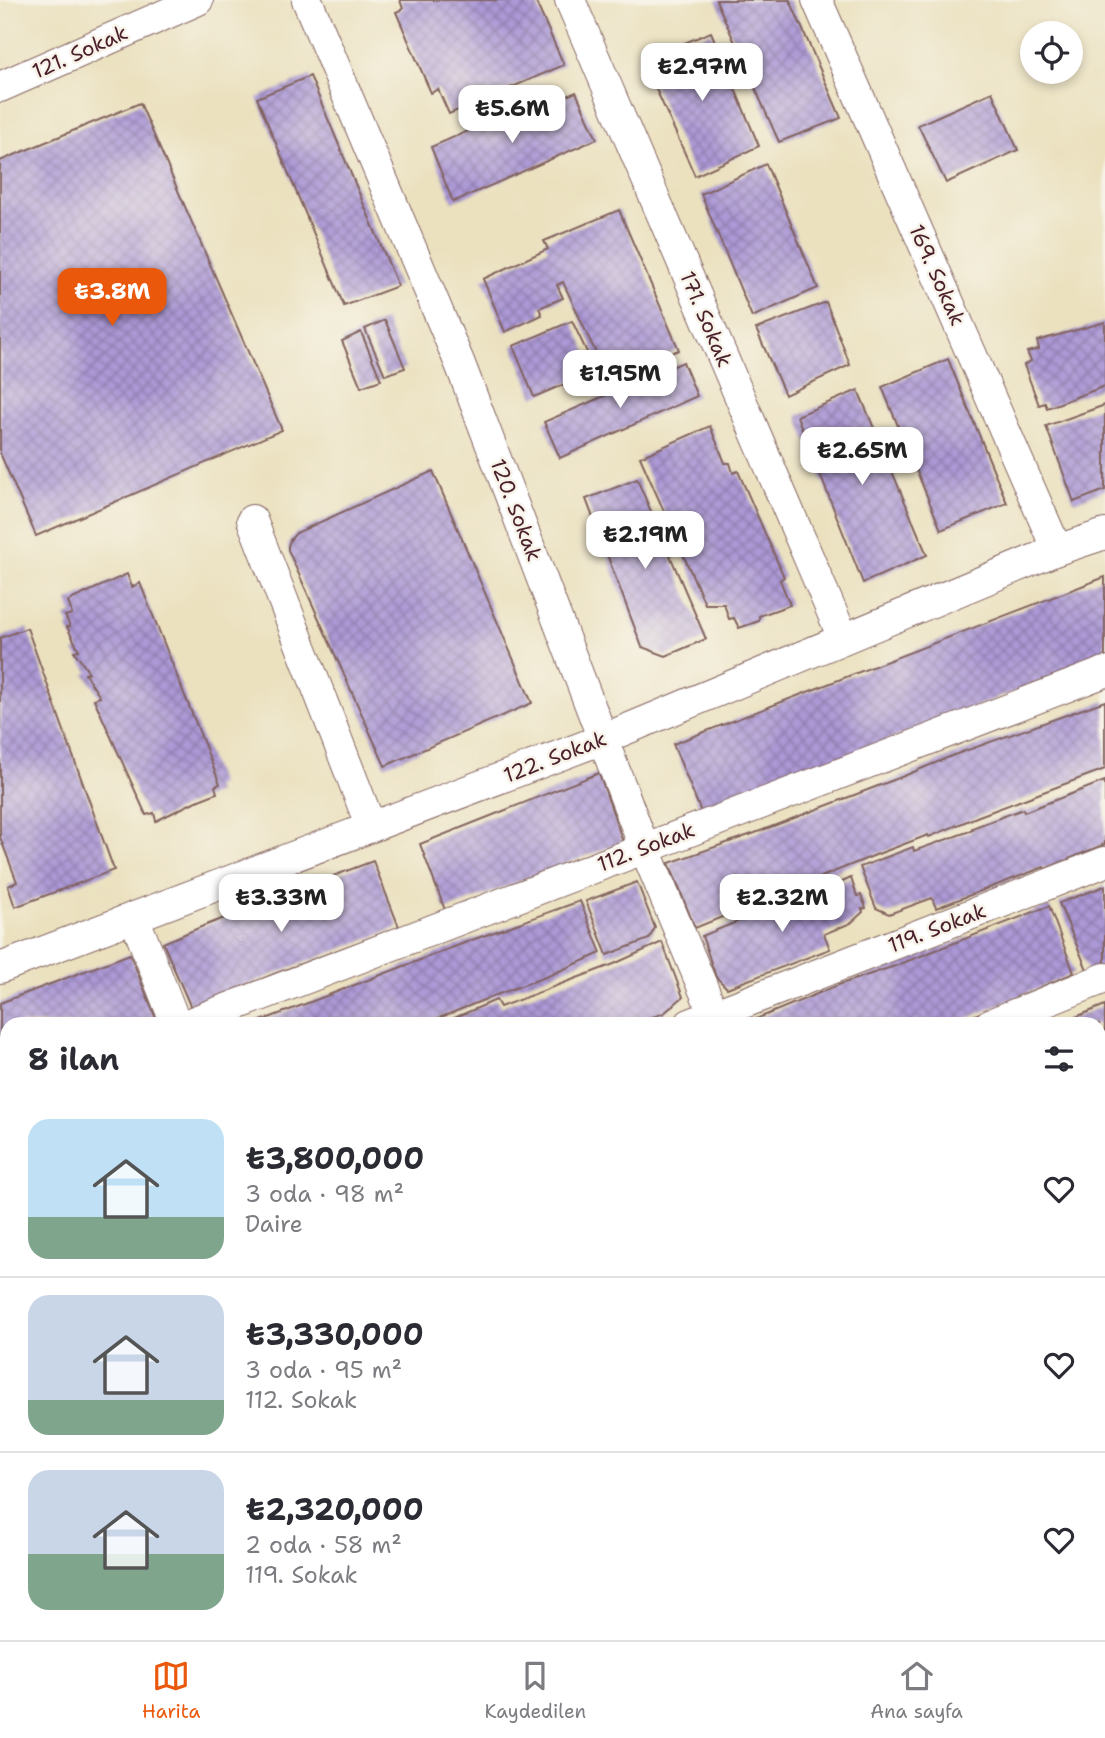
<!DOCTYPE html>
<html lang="tr">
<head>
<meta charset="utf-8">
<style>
	body { margin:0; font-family:"Shantell Sans",sans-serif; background:#f2f2f3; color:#2b2b33; height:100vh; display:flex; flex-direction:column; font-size:26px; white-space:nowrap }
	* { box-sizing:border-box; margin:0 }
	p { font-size:23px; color:#7c7c81 }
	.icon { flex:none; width:38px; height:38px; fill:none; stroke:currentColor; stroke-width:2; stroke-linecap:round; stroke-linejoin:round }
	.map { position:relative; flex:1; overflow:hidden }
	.panel { position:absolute; left:0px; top:1017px; width:1106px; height:625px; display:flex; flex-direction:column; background:#fff; border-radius:21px 21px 0 0; box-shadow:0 4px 10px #0003 }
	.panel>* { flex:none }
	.controls { position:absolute; left:1020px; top:21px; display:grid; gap:14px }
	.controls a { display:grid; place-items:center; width:63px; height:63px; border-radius:50%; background:#fff; box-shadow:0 4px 10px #0003; font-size:35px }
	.price { position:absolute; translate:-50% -60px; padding:0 16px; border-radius:14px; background:#fff; color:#222; font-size:23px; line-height:46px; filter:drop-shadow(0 2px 4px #0008) }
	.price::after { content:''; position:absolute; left:50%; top:42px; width:21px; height:16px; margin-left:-10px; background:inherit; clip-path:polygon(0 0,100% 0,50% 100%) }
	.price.on { background:#ea580c; color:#fff }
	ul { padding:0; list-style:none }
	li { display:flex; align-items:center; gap:21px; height:175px; padding:0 28px }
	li+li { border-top:2px solid #e1e1e2 }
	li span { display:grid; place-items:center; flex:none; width:196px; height:140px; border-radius:21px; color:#555 }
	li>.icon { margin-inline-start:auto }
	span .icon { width:84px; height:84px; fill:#fffc; stroke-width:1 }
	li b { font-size:30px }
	h2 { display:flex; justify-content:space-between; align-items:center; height:84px; padding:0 28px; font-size:30px }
	.menu { display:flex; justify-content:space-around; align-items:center; height:98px; border-top:2px solid #e1e1e2; background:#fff; font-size:19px; color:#7c7c81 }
	.menu a { display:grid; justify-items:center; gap:4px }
	.menu .on { color:#ea580c }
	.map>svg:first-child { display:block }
</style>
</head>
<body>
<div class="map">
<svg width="1105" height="1640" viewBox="0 0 1105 1640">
	<defs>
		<pattern id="building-cross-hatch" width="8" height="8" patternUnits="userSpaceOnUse" patternTransform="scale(1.75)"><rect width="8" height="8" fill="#ac99d5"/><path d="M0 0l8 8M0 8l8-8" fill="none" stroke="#8e7cad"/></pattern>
	</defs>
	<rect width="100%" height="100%" fill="#f7f3e8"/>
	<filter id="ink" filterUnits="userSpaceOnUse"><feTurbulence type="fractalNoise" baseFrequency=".0143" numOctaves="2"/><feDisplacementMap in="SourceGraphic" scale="14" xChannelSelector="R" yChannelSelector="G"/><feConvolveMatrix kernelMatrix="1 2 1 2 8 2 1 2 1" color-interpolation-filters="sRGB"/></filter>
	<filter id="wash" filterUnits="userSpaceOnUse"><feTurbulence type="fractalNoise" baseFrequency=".00686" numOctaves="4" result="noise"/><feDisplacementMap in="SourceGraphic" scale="28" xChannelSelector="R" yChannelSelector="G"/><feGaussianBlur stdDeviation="1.57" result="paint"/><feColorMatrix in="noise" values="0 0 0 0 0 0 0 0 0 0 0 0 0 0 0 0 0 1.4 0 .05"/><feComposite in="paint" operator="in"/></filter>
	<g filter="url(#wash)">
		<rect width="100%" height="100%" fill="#ebe1bf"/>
		<g id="blocks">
			<g fill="url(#building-cross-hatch)">
				<path d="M400 0H535L564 65 449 114 438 89 431 93 396 12 403 9Z"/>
				<path d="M716 0H790L841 118 779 142Z"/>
				<path d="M711 32 759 146 695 176 643 60Z"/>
				<path d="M310 76 398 286 344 306 257 98Z"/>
				<path d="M576 92 597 139 453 202 431 147 526 106 529 113Z"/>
				<path d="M992 92 1018 150 946 183 918 125Z"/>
				<path d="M140 103 282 430 36 536 0 453V161Z"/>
				<path d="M766 164 818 288 752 317 701 194Z"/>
				<path d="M619 210 679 350 607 377 563 282 557 285 563 298 539 308 542 315 505 332 483 279 548 249 544 241Z"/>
				<path d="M826 302 850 365 785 395 756 329Z"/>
				<path d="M385 320 405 368 385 375 365 329Z"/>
				<path d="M572 321 596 371 534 397 513 346Z"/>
				<path d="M1105 322V386L1047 408 1045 403 1039 405 1024 365 1031 361 1027 352 1039 349 1037 341Z"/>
				<path d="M361 332 381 380 361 387 342 341Z"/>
				<path d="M948 359 1007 503 941 530 882 387Z"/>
				<path d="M683 362 697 396 560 458 544 422Z"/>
				<path d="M858 390 927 555 863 583 797 416Z"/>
				<path d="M1105 405V490L1074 502 1046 426Z"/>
				<path d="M710 426 725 463H730L733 473 738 471 784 577 780 580 790 605 759 616V621L739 628 734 618 729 619 724 604H705L640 457Z"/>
				<path d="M433 471 532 703 385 766 288 550V546L290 540 296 533Z"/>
				<path d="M637 479 706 639 666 656 642 647 586 499Z"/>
				<path d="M127 574 132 587 140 583 220 784 215 786 217 793 194 802 156 821 154 813 146 815 94 699 100 697 85 674 89 673 74 651 79 650 67 627 70 626 65 616 72 614 68 601Z"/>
				<path d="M1105 577V657L701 812 673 744Z"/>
				<path d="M27 628 114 870 15 907 8 886 17 882 0 837V638Z"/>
				<path d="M1105 701V769L979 816 929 837 928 835 878 854 695 928 669 863 755 833 904 776 954 755Z"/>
				<path d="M599 773 623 842 445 910 420 844Z"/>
				<path d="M1105 781V844L1045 869 1044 867 936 908 932 898 889 914 876 908 860 867 913 847 914 851 973 830 972 828 1023 809 1024 812Z"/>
				<path d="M373 861 399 927 274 974 191 1008 163 943 201 927 248 909V908Z"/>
				<path d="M851 878 857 896 861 895 866 908 862 909 863 912 851 923 824 934 830 949 727 988 716 977 702 936 808 893 809 896 819 892 818 888 834 881 836 885Z"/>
				<path d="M637 882 655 928 649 939 607 955 586 901Z"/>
				<path d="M1105 886V965L1088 972 1059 903Z"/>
				<path d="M580 901 601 953 548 976 496 995 444 1016 422 1024H253L472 940Z"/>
				<path d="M1049 906 1074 973 954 1024H744L841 984 895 966Z"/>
				<path d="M662 942 683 997 664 1013 638 1022 639 1024H440L496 1000 500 1007 614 964Z"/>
				<path d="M130 954 156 1019 144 1024H7V1077L0 1080V1003Z"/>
				<path d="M1105 1005V1075L1099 1077V1024H1059Z"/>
				<path d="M1105 1109V1619L1099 1623V1112Z"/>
				<path d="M7 1118V1185L0 1187V1121Z"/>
				<path d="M7 1197V1260L0 1263V1200Z"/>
				<path d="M7 1302V1395L4 1396 3 1393 0 1394V1305Z"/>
				<path d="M7 1439V1511L0 1514V1442Z"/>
				<path d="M148 1634H1082L1073 1640H152Z"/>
			</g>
		</g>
	</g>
	<g filter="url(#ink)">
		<use href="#blocks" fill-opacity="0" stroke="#82635f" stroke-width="2"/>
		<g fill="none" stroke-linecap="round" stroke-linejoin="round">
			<defs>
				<g id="minor">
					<path d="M307 0 460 364 644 847 718 1024"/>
					<path d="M570 0 843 638"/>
					<path d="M817 0 1057 550"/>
					<path d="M0 87 198 0"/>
					<path d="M252 520 371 827"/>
					<path d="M134 917 176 1024"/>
					<path d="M0 968 603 739 1057 550 1105 534"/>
					<path d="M187 1024 1105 672"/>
					<path d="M690 1024 1105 862"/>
					<path d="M990 1024 1105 978"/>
					<path d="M0 1097 7 1094"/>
					<path d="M0 1283 7 1281"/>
					<path d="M0 1416 7 1413"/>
					<path d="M0 1524 7 1521"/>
					<path d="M0 1591 7 1588"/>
				</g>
			</defs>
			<use href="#minor" stroke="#82635f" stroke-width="32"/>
			<use href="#minor" stroke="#fff" stroke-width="30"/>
		</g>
	</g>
	<g text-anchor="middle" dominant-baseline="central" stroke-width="5" stroke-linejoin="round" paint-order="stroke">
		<g font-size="21" fill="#4a1f2b" stroke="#f7f3e8">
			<text transform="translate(80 52) rotate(-24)">121. Sokak</text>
			<text transform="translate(937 275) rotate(66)">169. Sokak</text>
			<text transform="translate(706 319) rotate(67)">171. Sokak</text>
			<text transform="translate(516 510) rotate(69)">120. Sokak</text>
			<text transform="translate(555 757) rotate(-21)">122. Sokak</text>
			<text transform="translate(646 847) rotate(-21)">112. Sokak</text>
			<text transform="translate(937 928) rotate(-21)">119. Sokak</text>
		</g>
	</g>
</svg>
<div class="controls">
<a><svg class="icon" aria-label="locate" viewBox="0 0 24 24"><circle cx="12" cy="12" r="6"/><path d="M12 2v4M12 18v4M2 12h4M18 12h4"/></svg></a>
</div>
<b class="price" style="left:702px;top:103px">₺2.97M</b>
<b class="price" style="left:512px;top:145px">₺5.6M</b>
<b class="price on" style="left:112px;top:328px">₺3.8M</b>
<b class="price" style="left:620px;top:410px">₺1.95M</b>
<b class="price" style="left:862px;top:487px">₺2.65M</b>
<b class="price" style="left:645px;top:571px">₺2.19M</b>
<b class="price" style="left:281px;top:934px">₺3.33M</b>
<b class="price" style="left:782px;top:934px">₺2.32M</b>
<section class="panel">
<h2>8 ilan<svg class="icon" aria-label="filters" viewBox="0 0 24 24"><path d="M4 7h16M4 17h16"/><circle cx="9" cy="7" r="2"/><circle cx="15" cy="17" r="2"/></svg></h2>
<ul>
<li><span style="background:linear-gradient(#bfe0f5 70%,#7fa58c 0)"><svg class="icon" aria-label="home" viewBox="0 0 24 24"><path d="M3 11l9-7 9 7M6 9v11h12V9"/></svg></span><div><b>₺3,800,000</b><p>3 oda · 98 m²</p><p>Daire</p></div><svg class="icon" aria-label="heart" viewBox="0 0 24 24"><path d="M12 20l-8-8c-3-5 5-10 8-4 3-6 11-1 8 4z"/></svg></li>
<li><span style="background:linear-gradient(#c9d6e8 75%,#7fa58c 0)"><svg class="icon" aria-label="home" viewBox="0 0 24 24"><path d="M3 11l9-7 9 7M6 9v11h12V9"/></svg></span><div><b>₺3,330,000</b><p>3 oda · 95 m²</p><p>112. Sokak</p></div><svg class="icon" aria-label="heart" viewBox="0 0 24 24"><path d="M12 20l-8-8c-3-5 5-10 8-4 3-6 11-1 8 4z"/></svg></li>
<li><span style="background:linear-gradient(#c9d6e8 60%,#7fa58c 0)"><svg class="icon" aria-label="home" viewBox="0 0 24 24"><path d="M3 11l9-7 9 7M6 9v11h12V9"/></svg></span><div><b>₺2,320,000</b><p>2 oda · 58 m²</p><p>119. Sokak</p></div><svg class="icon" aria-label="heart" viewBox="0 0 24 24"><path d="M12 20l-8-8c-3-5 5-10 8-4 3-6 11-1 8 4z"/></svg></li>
</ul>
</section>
</div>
<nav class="menu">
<a class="on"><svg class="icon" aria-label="map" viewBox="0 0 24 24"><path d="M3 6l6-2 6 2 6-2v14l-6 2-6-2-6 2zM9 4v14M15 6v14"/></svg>Harita</a>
<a><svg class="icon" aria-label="saved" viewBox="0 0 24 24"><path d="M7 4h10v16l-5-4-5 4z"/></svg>Kaydedilen</a>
<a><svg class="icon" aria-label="home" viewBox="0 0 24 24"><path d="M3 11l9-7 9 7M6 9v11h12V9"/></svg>Ana sayfa</a>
</nav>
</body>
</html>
